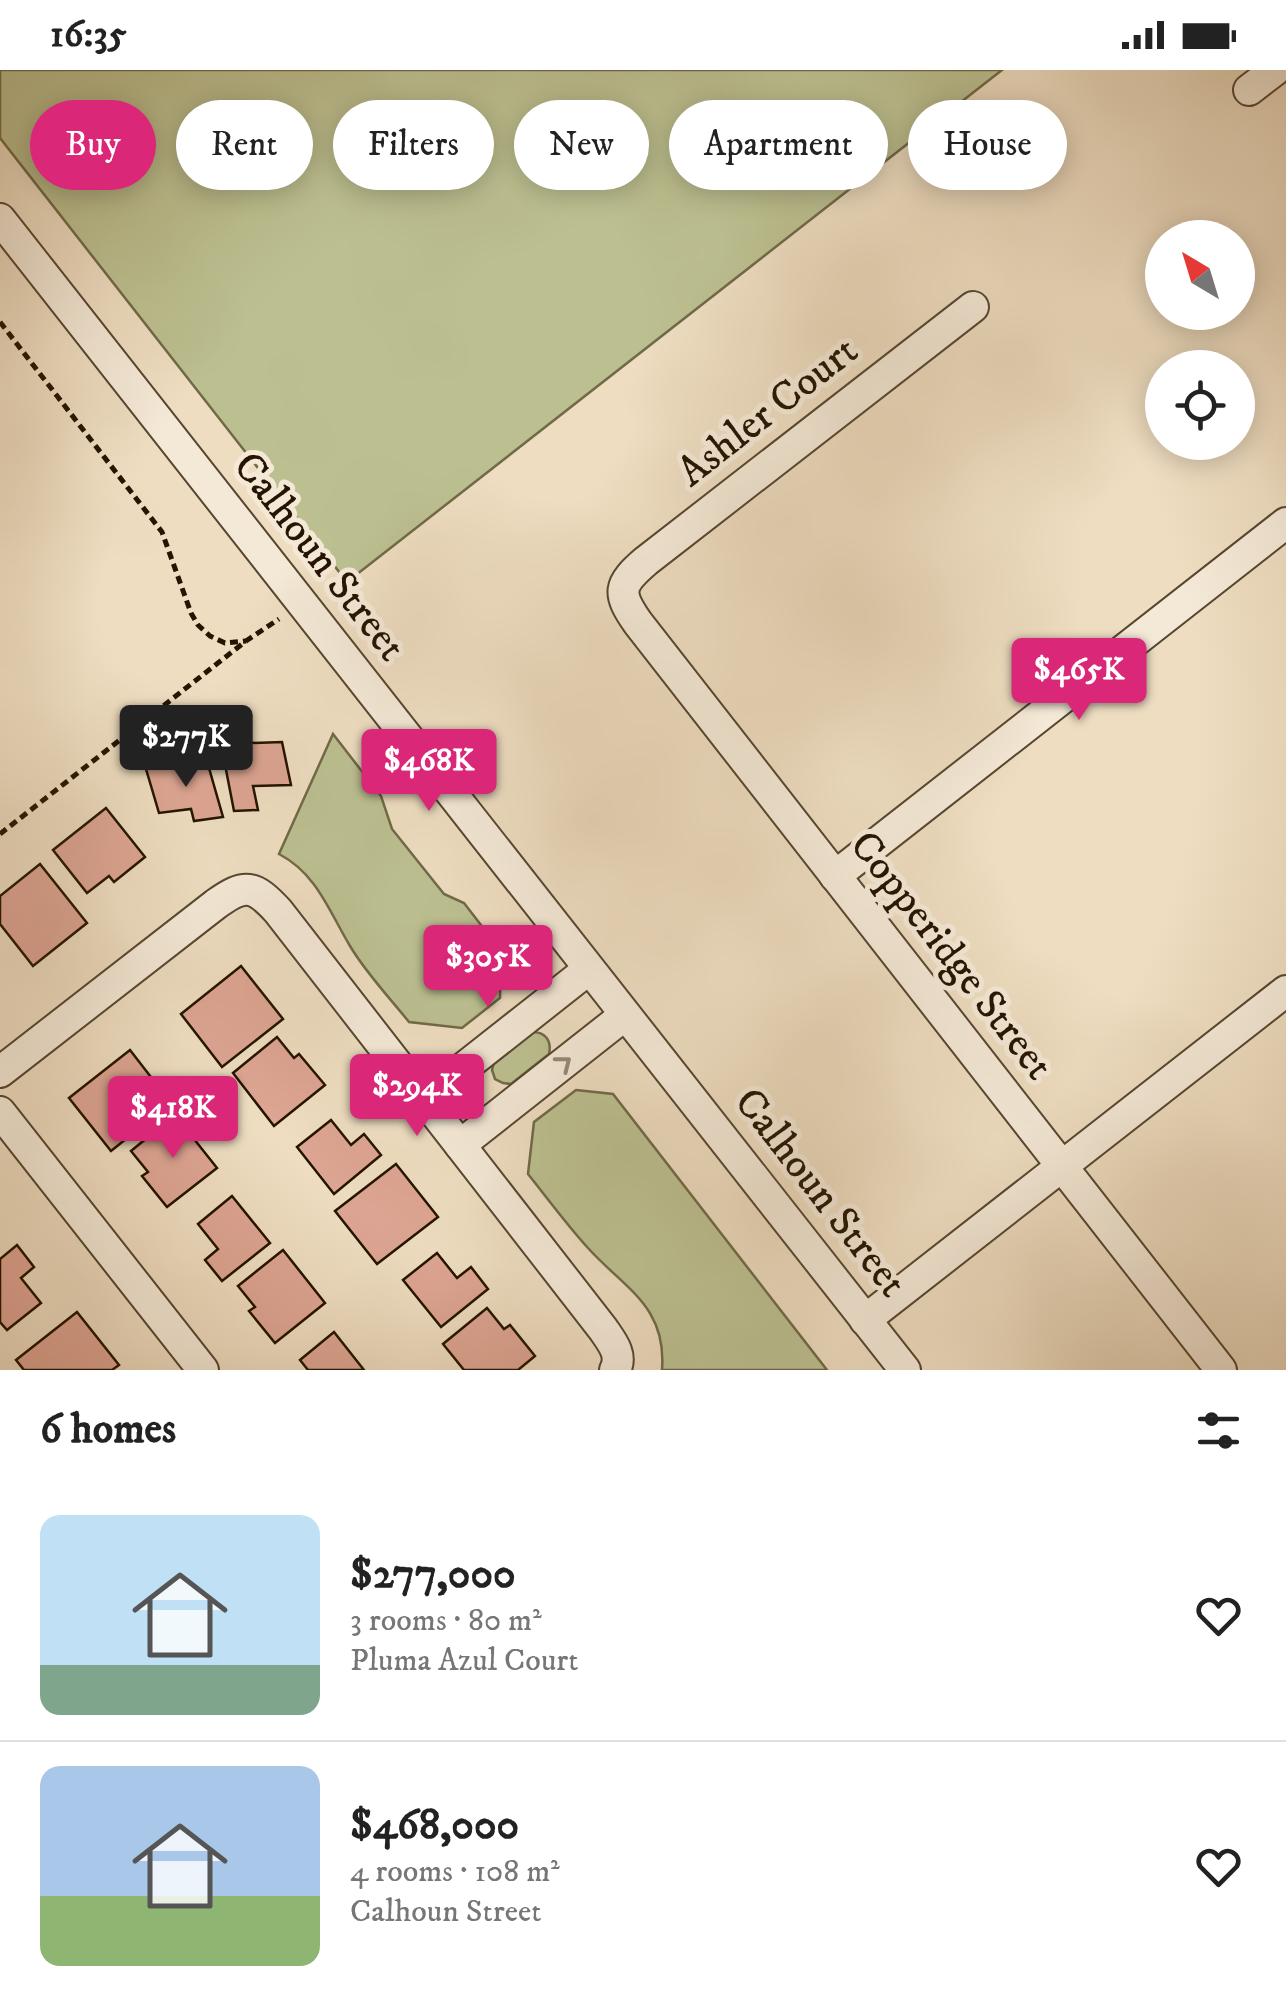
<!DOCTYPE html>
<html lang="en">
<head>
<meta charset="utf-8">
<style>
	body { margin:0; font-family:"IM FELL DW Pica",serif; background:#f6f6f6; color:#222; height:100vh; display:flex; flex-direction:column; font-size:38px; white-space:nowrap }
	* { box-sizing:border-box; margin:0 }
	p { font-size:32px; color:#767676 }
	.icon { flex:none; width:55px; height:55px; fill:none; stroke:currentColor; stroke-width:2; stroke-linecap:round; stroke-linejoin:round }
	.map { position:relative; height:1300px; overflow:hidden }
	.panel { display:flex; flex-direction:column; background:#fff; flex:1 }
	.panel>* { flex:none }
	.guide { position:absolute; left:30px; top:30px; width:1228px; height:90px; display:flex; gap:20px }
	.needle { width:65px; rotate:322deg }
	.fabs { position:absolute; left:1145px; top:150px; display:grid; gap:20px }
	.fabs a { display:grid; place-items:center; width:110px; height:110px; border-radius:50%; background:#fff; box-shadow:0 5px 25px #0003; font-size:50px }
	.price { position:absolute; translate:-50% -85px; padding:0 22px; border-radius:10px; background:#db2777; color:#fff; font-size:32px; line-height:65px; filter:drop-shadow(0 2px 5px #0008) }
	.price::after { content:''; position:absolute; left:50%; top:60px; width:30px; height:22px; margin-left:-15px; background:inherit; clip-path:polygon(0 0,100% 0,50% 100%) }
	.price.on { background:#222; color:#fff }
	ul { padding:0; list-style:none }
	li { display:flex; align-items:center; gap:30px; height:250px; padding:0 40px }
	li+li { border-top:2px solid #e0e0e0 }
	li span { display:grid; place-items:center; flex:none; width:280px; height:200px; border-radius:20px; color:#555 }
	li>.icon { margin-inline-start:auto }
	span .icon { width:120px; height:120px; fill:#fffc; stroke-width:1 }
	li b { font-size:42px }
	h2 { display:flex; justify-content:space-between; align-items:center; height:120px; padding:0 40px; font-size:42px }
	.pill { padding:0 35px; border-radius:45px; background:#fff; box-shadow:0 5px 25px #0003; font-size:35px; line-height:90px }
	.pill.on { background:#db2777; color:#fff }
	.status { display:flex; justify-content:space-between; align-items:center; height:70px; padding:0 50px; background:#fff; direction:ltr }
	.status svg { height:28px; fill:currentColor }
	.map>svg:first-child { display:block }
</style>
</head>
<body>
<div class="status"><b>16:35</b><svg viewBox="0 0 49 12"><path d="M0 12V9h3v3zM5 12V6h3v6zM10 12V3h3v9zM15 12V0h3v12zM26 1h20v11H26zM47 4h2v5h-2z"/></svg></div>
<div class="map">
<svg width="1286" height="1300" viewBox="0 0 1286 1300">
	<rect width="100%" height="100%" fill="#eeddc1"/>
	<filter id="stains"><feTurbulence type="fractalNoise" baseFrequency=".002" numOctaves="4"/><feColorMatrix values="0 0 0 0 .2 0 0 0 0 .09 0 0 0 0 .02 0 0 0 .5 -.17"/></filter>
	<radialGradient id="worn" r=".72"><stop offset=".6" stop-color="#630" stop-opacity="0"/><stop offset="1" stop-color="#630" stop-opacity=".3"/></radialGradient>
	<g fill="#bcc091" stroke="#706a48" stroke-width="2.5">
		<path d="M0 0H1002L347 512 0 68Z"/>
		<path d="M333 664 381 726 392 759 444 824 464 833 501 881 500 928 462 958 409 952C389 927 366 903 350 876 329 841 317 804 279 784Z"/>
		<path d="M532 962C545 962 552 970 549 984L511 1014 503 1013 495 1009 492 1000 494 992Z"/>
		<path d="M576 1020 613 1024 827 1300H662C667 1236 625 1219 588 1178 567 1155 548 1129 528 1104L534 1052Z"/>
	</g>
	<g fill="#dda593" stroke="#241400" stroke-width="2.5">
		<path d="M282 672 291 715 253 716 258 740 234 741 221 674Z"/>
		<path d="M207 691 223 747 194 751 191 739 159 743 146 699Z"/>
		<path d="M106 738 145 787 114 812 109 806 87 823 53 780Z"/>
		<path d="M40 794 87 853 33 896 0 854V826Z"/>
		<path d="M241 896 283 949 222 997 181 944Z"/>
		<path d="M277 967 294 988 299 984 325 1015 274 1056 233 1003Z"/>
		<path d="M130 980 171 1033 111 1081 69 1028Z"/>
		<path d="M175 1045 217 1098 167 1137 142 1106 148 1102 131 1081Z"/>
		<path d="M331 1050 351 1075 364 1064 381 1085 334 1124 297 1077Z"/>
		<path d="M396 1094 438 1147 377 1194 335 1141Z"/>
		<path d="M232 1126 270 1173 222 1211 205 1190 218 1179 198 1154Z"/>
		<path d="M17 1175 34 1197 21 1208 41 1233 7 1260 0 1252V1189Z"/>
		<path d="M283 1180 325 1233 275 1273 249 1241 255 1237 238 1216Z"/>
		<path d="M437 1183 457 1208 471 1197 488 1219 441 1257 403 1210Z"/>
		<path d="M487 1238 504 1259 510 1255 535 1286 518 1300H464L443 1274Z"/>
		<path d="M77 1242 119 1295 112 1300H24L16 1290Z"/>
		<path d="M334 1262 364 1300H308L300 1290Z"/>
	</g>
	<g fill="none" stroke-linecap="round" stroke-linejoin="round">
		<defs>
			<g id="minor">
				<path d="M1249 20 1275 0"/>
				<path d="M0 149 905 1300"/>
				<path d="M973 237 646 491C618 515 617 523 638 553L1221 1300"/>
				<path d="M835 806 1286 453"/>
				<path d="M0 1002 216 834C245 813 254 815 278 841L603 1259C612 1272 623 1285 615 1300"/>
				<path d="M424 1029 589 899"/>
				<path d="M0 1042 203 1300"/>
				<path d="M460 1075 625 945"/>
				<path d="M865 1250 1286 921"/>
			</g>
		</defs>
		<use href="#minor" stroke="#564630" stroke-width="34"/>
		<g stroke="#241400" stroke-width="5" stroke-dasharray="8 5" stroke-linecap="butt">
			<path d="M0 252 162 462 191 543 198 555 210 566 225 573 246 571"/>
			<path d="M0 764 246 571 279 549"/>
		</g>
		<use href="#minor" stroke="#f4e9d7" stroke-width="30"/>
	</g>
	<defs><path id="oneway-chevron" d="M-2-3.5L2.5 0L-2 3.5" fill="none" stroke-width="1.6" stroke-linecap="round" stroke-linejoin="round" transform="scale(2.5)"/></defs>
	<use stroke="#968976" href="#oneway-chevron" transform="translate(564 993) rotate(-38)"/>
	<g text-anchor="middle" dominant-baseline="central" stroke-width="10" stroke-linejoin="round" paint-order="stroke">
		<g font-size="42" fill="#241400" stroke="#f4e9d7">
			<text transform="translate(768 342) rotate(-38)">Ashler Court</text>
			<text transform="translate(319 487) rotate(52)">Calhoun Street</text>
			<text transform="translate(951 886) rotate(52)">Copperidge Street</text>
			<text transform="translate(820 1123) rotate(52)">Calhoun Street</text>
		</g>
	</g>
	<rect width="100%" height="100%" filter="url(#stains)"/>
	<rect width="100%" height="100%" fill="url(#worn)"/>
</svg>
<div class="fabs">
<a><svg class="needle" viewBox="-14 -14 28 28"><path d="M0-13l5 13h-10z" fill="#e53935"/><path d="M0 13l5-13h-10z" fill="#767676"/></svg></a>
<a><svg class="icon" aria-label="locate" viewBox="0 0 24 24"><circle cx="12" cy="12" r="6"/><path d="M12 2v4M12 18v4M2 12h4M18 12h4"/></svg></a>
</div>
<b class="price" style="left:1079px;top:653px">$465K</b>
<b class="price on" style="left:186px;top:720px">$277K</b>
<b class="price" style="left:429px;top:744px">$468K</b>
<b class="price" style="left:488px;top:940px">$305K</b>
<b class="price" style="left:417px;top:1069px">$294K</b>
<b class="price" style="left:173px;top:1091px">$418K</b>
<div class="guide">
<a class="pill on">Buy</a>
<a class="pill">Rent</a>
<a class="pill">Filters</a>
<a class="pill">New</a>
<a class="pill">Apartment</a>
<a class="pill">House</a>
</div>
</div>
<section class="panel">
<h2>6 homes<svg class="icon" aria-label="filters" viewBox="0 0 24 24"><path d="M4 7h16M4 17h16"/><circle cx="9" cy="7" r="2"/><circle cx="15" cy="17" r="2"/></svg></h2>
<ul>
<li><span style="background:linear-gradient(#bfe0f5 75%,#7fa58c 0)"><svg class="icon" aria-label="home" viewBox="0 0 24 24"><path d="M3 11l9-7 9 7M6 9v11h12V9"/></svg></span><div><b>$277,000</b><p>3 rooms · 80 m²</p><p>Pluma Azul Court</p></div><svg class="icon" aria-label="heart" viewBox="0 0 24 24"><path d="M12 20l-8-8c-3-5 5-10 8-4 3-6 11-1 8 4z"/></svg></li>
<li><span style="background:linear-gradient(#a9c7e8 65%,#8fb573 0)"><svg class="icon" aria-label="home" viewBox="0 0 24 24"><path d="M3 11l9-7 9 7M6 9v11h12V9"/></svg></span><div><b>$468,000</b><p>4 rooms · 108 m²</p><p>Calhoun Street</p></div><svg class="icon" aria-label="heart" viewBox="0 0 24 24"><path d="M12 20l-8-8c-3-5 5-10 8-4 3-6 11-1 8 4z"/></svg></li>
</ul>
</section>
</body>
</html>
